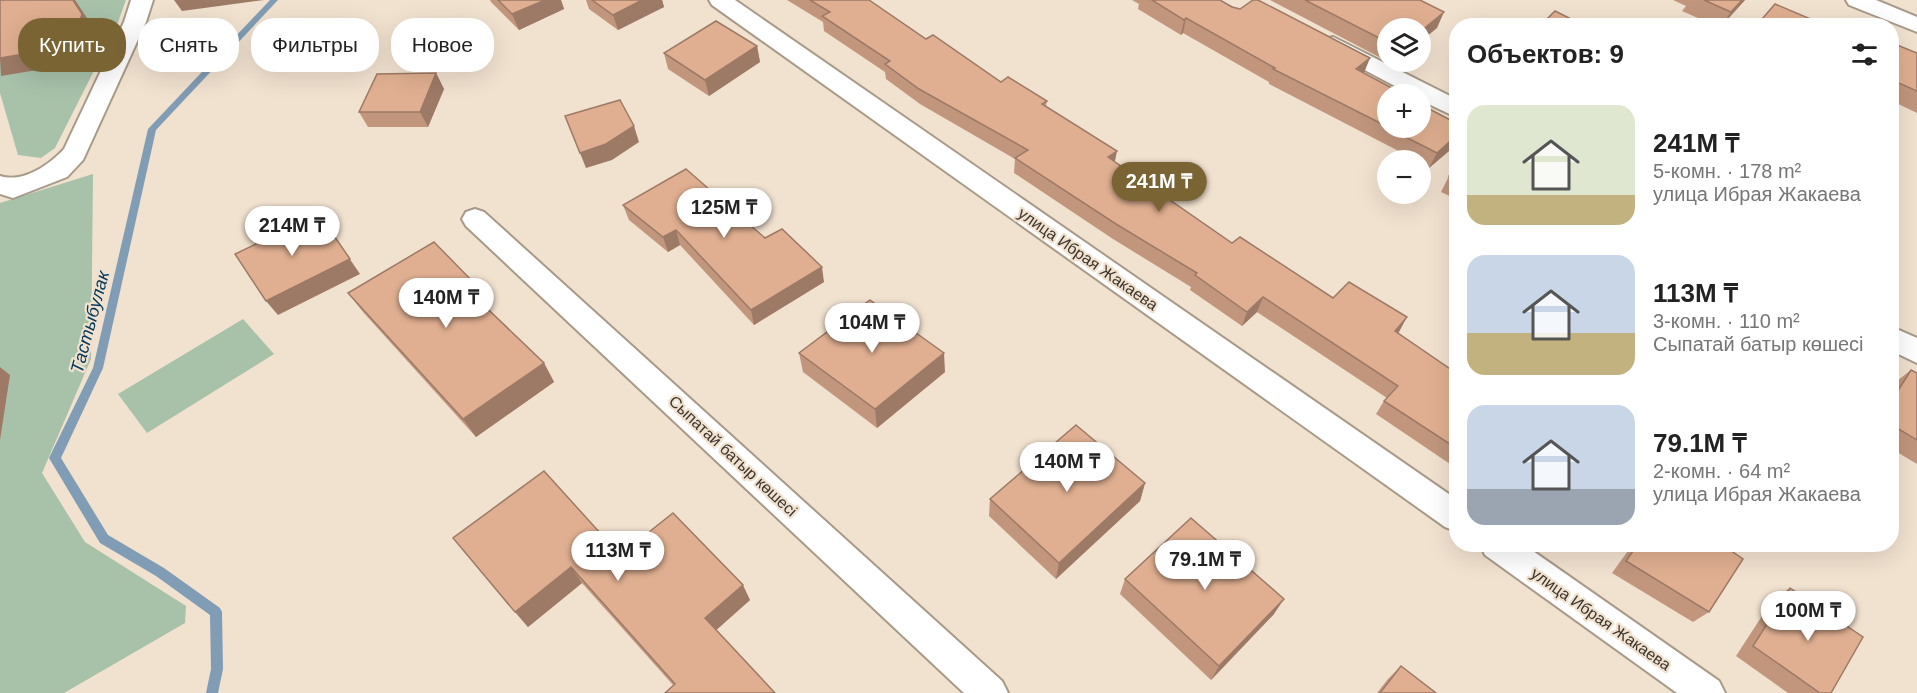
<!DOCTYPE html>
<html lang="ru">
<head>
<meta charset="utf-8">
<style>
	body { margin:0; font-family:Arial,sans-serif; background:#f6f6f6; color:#222; height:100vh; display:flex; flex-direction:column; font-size:22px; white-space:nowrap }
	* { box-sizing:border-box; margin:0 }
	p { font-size:20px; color:#767676 }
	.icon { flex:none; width:33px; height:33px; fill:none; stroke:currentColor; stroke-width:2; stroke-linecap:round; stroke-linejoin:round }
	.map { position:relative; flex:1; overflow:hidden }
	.details { position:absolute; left:1449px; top:18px; width:450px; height:534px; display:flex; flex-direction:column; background:#fff; border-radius:24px; box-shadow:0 6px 24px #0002 }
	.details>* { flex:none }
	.guide { position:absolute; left:18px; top:18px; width:570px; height:54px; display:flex; gap:12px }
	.fabs { position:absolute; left:1377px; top:18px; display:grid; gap:12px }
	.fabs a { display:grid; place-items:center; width:54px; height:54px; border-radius:50%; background:#fff; box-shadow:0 6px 24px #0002; font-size:30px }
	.price { position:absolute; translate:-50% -51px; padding:0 14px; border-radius:21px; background:#fff; color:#222; font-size:20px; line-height:39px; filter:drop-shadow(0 2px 3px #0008) }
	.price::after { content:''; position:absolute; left:50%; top:36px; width:18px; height:14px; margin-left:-9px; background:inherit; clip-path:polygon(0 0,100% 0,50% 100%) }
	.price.selected { background:#7a6433; color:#fff }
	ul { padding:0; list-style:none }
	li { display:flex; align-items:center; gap:18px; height:150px; padding:0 18px }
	li span { display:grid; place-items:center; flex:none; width:168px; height:120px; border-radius:18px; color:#555 }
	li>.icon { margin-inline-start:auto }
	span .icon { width:72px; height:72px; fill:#fffc; stroke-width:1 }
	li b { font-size:26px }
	h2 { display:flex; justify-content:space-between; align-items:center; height:72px; padding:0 18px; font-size:26px }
	.pill { padding:0 21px; border-radius:24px; background:#fff; box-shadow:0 6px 24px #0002; font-size:21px; line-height:54px }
	.pill.selected { background:#7a6433; color:#fff }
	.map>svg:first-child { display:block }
</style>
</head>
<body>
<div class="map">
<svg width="1917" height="693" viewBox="0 0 1917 693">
	<rect width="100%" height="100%" fill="#f1e1cf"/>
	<g fill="#a8c2aa">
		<path d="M0 0H126L117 25 55 148 41 158 18 155 0 93Z"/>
		<path d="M93 174 91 359 42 473 85 542 186 606 185 623 64 693H0V203Z"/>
		<path d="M243 319 274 354 147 433 118 394Z"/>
	</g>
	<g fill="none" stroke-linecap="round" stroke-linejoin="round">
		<path fill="#809db5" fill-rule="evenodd" d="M270 0H278L156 130 103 368 61 458 108 535 164 568 220 608 222 612 223 669 218 693H206L211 669 210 615 156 576 100 543 49 458 93 368 148 129Z"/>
		<defs>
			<g id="street">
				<path d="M131 0H153L146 22 83 160 67 177 13 198 0 194V176C23 183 48 166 64 149L124 22Z"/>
				<path d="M709 0H735L1456 499V531L1445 527 712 5Z"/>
				<path d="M1846 0H1876L1917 17V32L1849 5Z"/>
				<path d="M1333 37 1456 99V117L1420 100V94H1410L1325 49 1322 44 1325 39Z"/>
				<path d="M475 209 484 212 1002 681 1008 693H964L466 226 462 219 466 212Z"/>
				<path d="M1892 327 1917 338V363L1892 351Z"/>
				<path d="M1480 544H1523L1719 681 1725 693H1677L1485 555Z"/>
			</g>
		</defs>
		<use href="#street" stroke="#a89a88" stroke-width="4"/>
		<use href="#street" fill="#fff" fill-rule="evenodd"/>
	</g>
	<g fill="#c1967d">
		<path d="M490 0H561L564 9 519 30 491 2Z"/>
		<path d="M586 0H662L664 7 618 30 589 9Z"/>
		<path d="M787 0H869L926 39 1001 82 1047 101 1046 106 1115 162 1232 243 1333 298 1399 332 1398 333 1456 373V468L1376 414 1384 401 1387 398 1257 312 1242 326 1190 290 1191 287 1113 239 1014 173 1015 159 920 104 886 79 885 72 824 31 823 22Z"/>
		<path d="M1132 0H1220L1363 73 1456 123V145L1429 168 1420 163V160H1416L1269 84V82L1183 33 1181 35 1138 9 1139 4Z"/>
		<path d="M1270 0H1420L1437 28H1388V52L1381 58Z"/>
		<path d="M1673 0H1745L1722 26H1716L1682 11 1686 6Z"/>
		<path d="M1892 43 1917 53V113L1892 101Z"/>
		<path d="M757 46 760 62 709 96 668 69 664 53Z"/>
		<path d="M436 73 444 89 428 127H368L359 112Z"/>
		<path d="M1456 169V199L1441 192 1449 176Z"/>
		<path d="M623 205 765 238 824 282 754 325 680 245 668 252 629 220Z"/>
		<path d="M479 288 490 308 488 309 544 363 554 382 476 437 363 312 348 293Z"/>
		<path d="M799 353 945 372 877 428 803 372Z"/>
		<path d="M1911 370 1917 373V464L1892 449V386L1893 384Z"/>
		<path d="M1145 483 1140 501 1056 579 989 516 990 499Z"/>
		<path d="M453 538 620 555 750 600 716 630 673 685 582 583 528 627Z"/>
		<path d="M1633 544H1721L1709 612 1693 622 1612 573Z"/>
		<path d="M1125 579 1274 614 1211 680 1120 594Z"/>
		<path d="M1790 588 1831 693H1788L1736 656 1773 599Z"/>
		<path d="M1401 666 1436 693H1377L1388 679Z"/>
	</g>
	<g fill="#9d7a66">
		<path d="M73 0H75L95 30 85 62 1 76 0 58Z"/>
		<path d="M174 0H264L182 11Z"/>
		<path d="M545 0H561L564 9 519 30 512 14Z"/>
		<path d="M642 0H662L664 7 618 30 613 15Z"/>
		<path d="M1742 0H1745L1721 26 1731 12Z"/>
		<path d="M1444 12 1437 28 1420 42V32Z"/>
		<path d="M1186 18 1183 33 1181 35 1184 20Z"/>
		<path d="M1387 42 1388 52 1381 58Z"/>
		<path d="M757 46 760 62 709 96 705 80Z"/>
		<path d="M1370 58 1364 73 1351 85 1356 69Z"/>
		<path d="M436 73 444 89 428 127 420 112Z"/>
		<path d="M634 126 639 142 612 160 586 168 580 153Z"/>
		<path d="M1456 136V145L1429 168 1437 153Z"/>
		<path d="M1117 151 1114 166 1108 157Z"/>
		<path d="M319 214 360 274 278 315 266 301Z"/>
		<path d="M676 230 680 245 668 252 663 237Z"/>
		<path d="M822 267 824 282 754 325 751 310Z"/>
		<path d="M479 288 490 308 483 313 471 293Z"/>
		<path d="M1263 297 1257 312 1242 326 1247 312Z"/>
		<path d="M1407 317 1399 332 1387 345 1395 331Z"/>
		<path d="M944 353 945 372 877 428 875 409Z"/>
		<path d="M544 363 554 382 476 437 463 419Z"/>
		<path d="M0 367 10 375 0 440Z"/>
		<path d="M1145 483 1140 501 1056 579 1059 563Z"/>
		<path d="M571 567 582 583 528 627 515 612Z"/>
		<path d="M743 585 750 600 713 633 705 618Z"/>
		<path d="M1284 599 1274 614 1211 680 1219 666Z"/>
	</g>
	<g fill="#e0af91" stroke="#9d7a66" stroke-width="1.5">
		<path d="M0 0H73L82 14 72 46 0 58Z"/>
		<path d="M498 0H545L512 14Z"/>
		<path d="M592 0H642L613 15Z"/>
		<path d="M810 0H869L926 39 933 35 1001 82 1008 77 1047 101 1042 104 1117 151 1108 157 1232 243 1240 237 1333 298 1349 282 1407 317 1395 331 1456 373V448L1384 401 1398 386 1263 297 1247 312 1195 275 1197 273 1116 224 1015 158 1028 150 919 89 885 64 890 61 822 16 830 12Z"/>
		<path d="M1152 0H1220L1232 7 1240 9 1253 0H1258L1370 58 1356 69 1403 94H1388V127L1273 69 1275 68 1186 18 1184 20Z"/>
		<path d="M1305 0H1420L1444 12 1420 32V28H1388L1387 42Z"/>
		<path d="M1704 0H1742L1731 12Z"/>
		<path d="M1775 4 1827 26H1756Z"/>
		<path d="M1555 11 1585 26H1540Z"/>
		<path d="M716 21 757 46 705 80 664 53Z"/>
		<path d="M1892 43 1917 53V91L1892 80Z"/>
		<path d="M436 73 420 112H359L377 74Z"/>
		<path d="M620 100 634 126 606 144 580 153 565 116Z"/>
		<path d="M1420 104 1456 123V136L1437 153 1388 128H1420Z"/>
		<path d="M686 169 765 238 782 229 822 267 751 310 676 230 663 237 623 205Z"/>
		<path d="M1456 169V180L1449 176Z"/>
		<path d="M319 214 350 259 266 301 235 254Z"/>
		<path d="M434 242 479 288 471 293 544 363 463 419 348 293Z"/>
		<path d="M870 300 944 353 875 409 799 353Z"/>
		<path d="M1911 370 1917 373V440L1892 425V400Z"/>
		<path d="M1076 425 1145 483 1059 563 990 499Z"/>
		<path d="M544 471 620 555 673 513 743 585 705 618 775 693H665L675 684 571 567 515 612 453 538Z"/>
		<path d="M1191 518 1284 599 1219 666 1125 579Z"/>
		<path d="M1638 544H1721L1743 559 1709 612 1626 561Z"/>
		<path d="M1790 588 1863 637 1831 693H1820L1753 646Z"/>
		<path d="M1401 666 1436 693H1380Z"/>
	</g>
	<g text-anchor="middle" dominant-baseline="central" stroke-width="4.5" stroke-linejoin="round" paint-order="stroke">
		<g font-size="16" fill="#3b352e" stroke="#f1e1cf">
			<text transform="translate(1088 259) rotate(35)">улица Ибрая Жакаева</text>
			<text transform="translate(733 456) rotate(43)">Сыпатай батыр көшесі</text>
			<text transform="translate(1601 619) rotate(35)">улица Ибрая Жакаева</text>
		</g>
		<g font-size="18" font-style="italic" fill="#02385b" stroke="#f1e1cf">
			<text transform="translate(90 322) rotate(-75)">Тастыбулак</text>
		</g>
	</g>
</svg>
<div class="fabs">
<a><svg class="icon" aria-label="layers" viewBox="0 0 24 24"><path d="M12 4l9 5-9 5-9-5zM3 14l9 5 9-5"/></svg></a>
<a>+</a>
<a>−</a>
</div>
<b class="price selected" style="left:1159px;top:213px">241M ₸</b>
<b class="price" style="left:724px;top:239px">125M ₸</b>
<b class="price" style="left:292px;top:257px">214M ₸</b>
<b class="price" style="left:446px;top:329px">140M ₸</b>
<b class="price" style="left:872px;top:354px">104M ₸</b>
<b class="price" style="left:1067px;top:493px">140M ₸</b>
<b class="price" style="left:618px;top:582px">113M ₸</b>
<b class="price" style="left:1205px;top:591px">79.1M ₸</b>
<b class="price" style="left:1808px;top:642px">100M ₸</b>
<div class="guide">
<a class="pill selected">Купить</a>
<a class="pill">Снять</a>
<a class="pill">Фильтры</a>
<a class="pill">Новое</a>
</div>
<section class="details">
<h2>Объектов: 9<svg class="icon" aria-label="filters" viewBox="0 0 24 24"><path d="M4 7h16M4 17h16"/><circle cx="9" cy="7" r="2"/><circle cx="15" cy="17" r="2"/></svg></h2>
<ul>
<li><span style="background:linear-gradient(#dfe7d0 75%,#c2b280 0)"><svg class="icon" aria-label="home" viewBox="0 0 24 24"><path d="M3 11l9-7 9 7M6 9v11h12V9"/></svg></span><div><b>241M ₸</b><p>5-комн. · 178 m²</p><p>улица Ибрая Жакаева</p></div></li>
<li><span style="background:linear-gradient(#c9d6e8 65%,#c2b280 0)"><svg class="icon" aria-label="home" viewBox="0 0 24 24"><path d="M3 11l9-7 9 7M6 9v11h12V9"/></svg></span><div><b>113M ₸</b><p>3-комн. · 110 m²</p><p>Сыпатай батыр көшесі</p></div></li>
<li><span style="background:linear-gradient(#c9d6e8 70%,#9aa5b1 0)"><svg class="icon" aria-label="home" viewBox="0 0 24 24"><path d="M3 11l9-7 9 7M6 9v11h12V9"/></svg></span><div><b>79.1M ₸</b><p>2-комн. · 64 m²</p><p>улица Ибрая Жакаева</p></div></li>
</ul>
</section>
</div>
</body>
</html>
